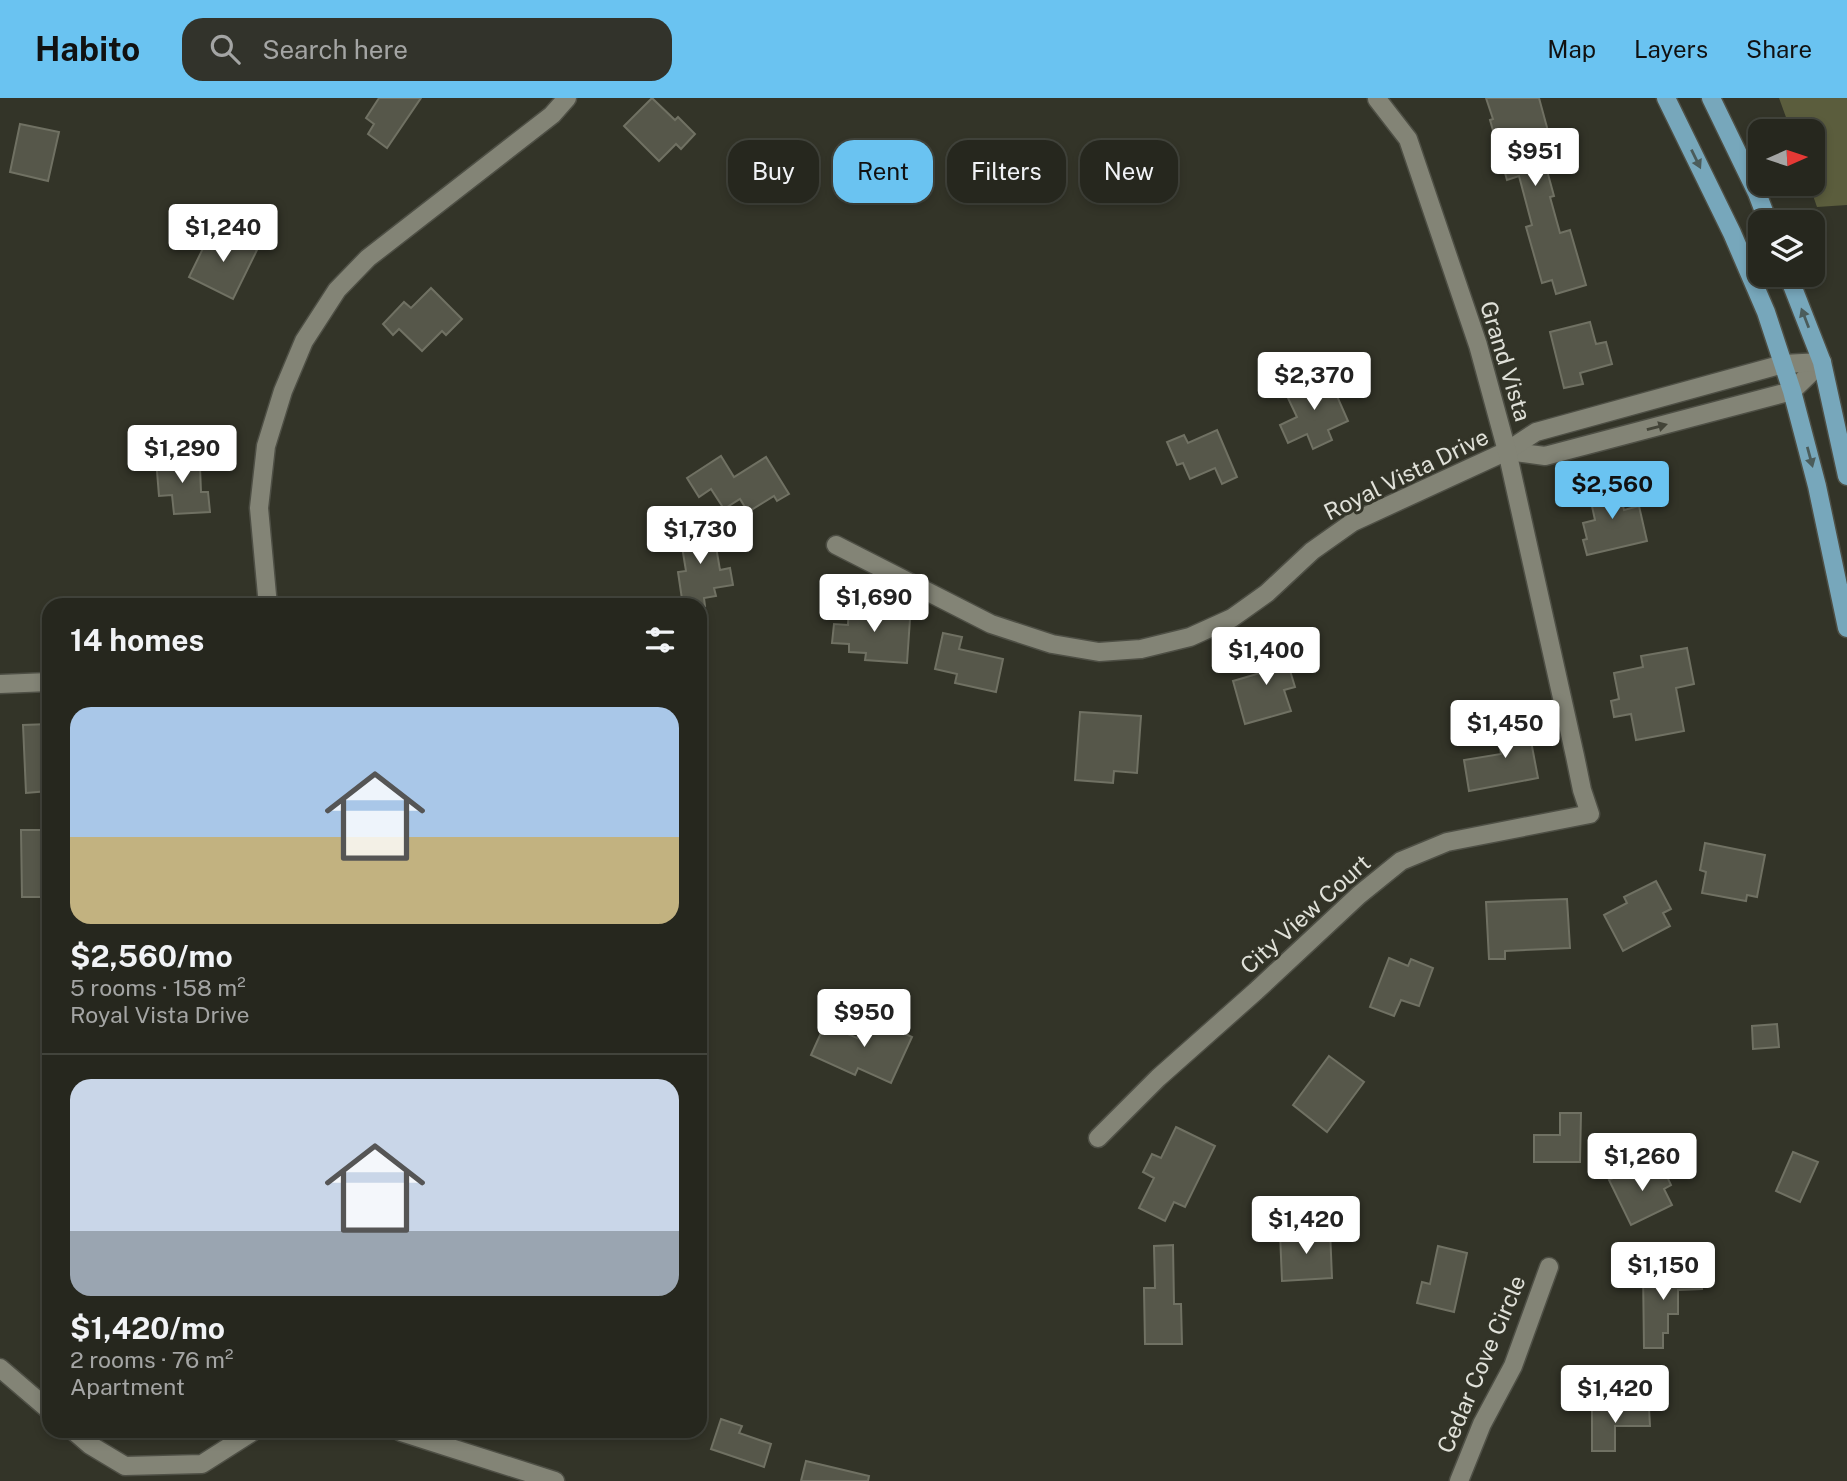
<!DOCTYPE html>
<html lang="en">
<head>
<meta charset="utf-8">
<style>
	body { margin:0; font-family:"Public Sans",sans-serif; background:#32332b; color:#f1f3f6; height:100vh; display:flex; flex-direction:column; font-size:26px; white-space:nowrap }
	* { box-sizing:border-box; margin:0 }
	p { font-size:23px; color:#a4a5a4 }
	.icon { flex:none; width:38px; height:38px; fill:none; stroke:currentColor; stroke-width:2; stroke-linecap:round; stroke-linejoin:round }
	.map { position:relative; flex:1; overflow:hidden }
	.sheet { position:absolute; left:42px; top:500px; width:665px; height:840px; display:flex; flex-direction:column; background:#26271e; border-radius:21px; box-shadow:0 4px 10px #0003,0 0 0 2px #42443c }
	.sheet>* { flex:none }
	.top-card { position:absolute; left:728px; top:42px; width:665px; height:63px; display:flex; gap:14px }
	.needle { width:46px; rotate:87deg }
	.fabs { position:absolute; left:1748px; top:21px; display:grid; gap:14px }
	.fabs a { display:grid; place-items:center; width:77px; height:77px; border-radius:14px; background:#26271e; box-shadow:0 4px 10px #0003,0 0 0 2px #42443c; font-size:35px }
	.price { position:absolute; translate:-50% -60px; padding:0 16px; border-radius:7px; background:#fff; color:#222; font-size:23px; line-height:46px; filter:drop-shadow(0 2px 4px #0008) }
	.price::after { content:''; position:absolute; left:50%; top:42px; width:21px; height:16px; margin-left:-10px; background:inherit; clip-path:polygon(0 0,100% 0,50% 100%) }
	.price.active { background:#6ac3f1; color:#111 }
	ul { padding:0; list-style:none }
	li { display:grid; align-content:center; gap:14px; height:371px; padding:0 28px }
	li+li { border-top:2px solid #42443c }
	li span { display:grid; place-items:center; height:217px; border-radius:21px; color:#555 }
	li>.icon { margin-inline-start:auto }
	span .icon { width:126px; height:126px; fill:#fffc; stroke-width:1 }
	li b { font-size:30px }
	h2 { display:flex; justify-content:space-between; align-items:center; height:84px; padding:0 28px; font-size:30px }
	.tag { padding:0 24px; border-radius:21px; background:#26271e; box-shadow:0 4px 10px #0003,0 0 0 2px #42443c; font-size:24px; line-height:63px }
	.tag.active { background:#6ac3f1; color:#111 }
	header { display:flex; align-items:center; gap:42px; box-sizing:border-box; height:98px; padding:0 35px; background:#6ac3f1; color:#111 }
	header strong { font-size:33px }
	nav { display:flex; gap:38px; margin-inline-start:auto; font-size:24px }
	.search { width:490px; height:63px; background:#32332b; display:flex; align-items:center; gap:18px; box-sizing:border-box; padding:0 24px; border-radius:21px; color:#a4a5a4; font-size:26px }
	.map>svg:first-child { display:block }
</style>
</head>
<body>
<header>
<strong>Habito</strong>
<div class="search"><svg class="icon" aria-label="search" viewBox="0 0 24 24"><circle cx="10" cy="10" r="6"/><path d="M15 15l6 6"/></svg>Search here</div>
<nav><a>Map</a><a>Layers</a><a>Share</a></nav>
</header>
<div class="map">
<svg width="1847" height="1383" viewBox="0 0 1847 1383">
	<rect width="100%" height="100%" fill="#333428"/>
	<path fill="#5b5d3d" d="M1779 0H1847V107L1817 109 1809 86H1813V33H1791Z"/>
	<g fill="#56574a" stroke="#707163" stroke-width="2">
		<path d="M379 0H421L387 50 368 36 374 26 366 20Z"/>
		<path d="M652 0 675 22 678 19 695 36 681 51 676 46 659 63 624 28Z"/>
		<path d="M1486 0H1539L1548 33 1537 36 1554 98 1550 99 1560 135 1570 132 1586 187 1556 196 1552 182 1542 185 1526 129 1532 127 1519 78 1507 82 1490 22 1493 21Z"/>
		<path d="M20 26 59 34 48 83 10 74Z"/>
		<path d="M213 130 257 152 233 201 189 179Z"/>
		<path d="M431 190 462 221 446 237 442 233 422 253 399 231 393 237 383 226 404 204 411 210Z"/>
		<path d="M1590 224 1596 246 1606 244 1612 266 1580 275 1583 286 1564 290 1550 234Z"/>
		<path d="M1315 269 1325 292 1333 289 1348 323 1328 332 1332 342 1313 351 1307 336 1288 345 1280 327 1297 319 1288 300 1307 292 1300 276Z"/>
		<path d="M1217 332 1237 379 1222 386 1215 370 1190 381 1183 365 1177 367 1167 344 1184 337 1188 345Z"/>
		<path d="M194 358V370L200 369 201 394H208L210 414 174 416 172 397 159 398 156 361Z"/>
		<path d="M721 358 734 379 766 359 789 396 777 403 774 398 748 414 740 401 724 411 711 391 699 399 687 380Z"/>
		<path d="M1617 383 1624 412 1639 408 1647 443 1587 457 1583 442 1587 441 1583 425 1595 422 1588 390Z"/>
		<path d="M698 421 701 439 714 437 720 472 730 470 733 487 714 490 716 498 704 500 705 508H683L678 474 686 473 678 424Z"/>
		<path d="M849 501 870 503 869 518 910 521 907 565 865 562 866 555 849 554V546L832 545 834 526 848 527Z"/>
		<path d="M943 535 962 539 959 551 1003 561 996 594 955 585 957 576 935 571Z"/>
		<path d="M1281 543 1295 589 1284 592 1291 613 1245 626 1233 583 1267 573 1260 549Z"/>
		<path d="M1687 550 1694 586 1676 590 1684 633 1636 642 1631 616 1614 619 1611 603 1619 601 1614 575 1643 569 1641 558Z"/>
		<path d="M1080 614 1141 618 1137 675 1114 673 1113 685 1075 682Z"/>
		<path d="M1527 622 1538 680 1469 693 1464 662 1501 656 1496 628Z"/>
		<path d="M49 626V693L26 695 23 627Z"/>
		<path d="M21 732H49V799H22Z"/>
		<path d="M1705 745 1765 757 1757 799 1747 797 1746 803 1702 795 1706 774 1700 772Z"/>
		<path d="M1656 783 1671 811 1663 815 1670 828 1623 853 1604 817 1627 805 1624 799Z"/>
		<path d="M1567 801 1570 850 1505 853V861H1489L1486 804Z"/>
		<path d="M1389 860 1408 868 1411 861 1433 870 1419 908 1401 902 1394 918 1370 909Z"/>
		<path d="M867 918 912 939 891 985 858 970 855 977 811 957 825 926 857 940Z"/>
		<path d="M1777 926 1779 949 1753 951 1752 928Z"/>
		<path d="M1329 958 1364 984 1327 1034 1293 1007Z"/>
		<path d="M1560 1015H1581L1580 1064H1534V1037H1560Z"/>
		<path d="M1176 1029 1215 1048 1185 1109 1174 1104 1165 1123 1139 1110 1154 1080 1143 1074 1152 1056 1161 1060Z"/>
		<path d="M1793 1054 1818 1064 1800 1104 1776 1093Z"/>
		<path d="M1641 1066 1647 1077 1663 1070 1671 1087 1664 1091 1672 1107 1631 1127 1609 1082Z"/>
		<path d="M1330 1132 1332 1180 1282 1183 1280 1135Z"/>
		<path d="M1173 1147 1174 1206H1181L1182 1246H1145L1144 1190H1155L1154 1148Z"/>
		<path d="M1438 1148 1467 1155 1454 1214 1417 1205 1422 1184 1430 1186Z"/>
		<path d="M1643 1173 1682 1174V1179H1702V1191L1678 1192V1216H1668V1235H1663V1250H1644Z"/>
		<path d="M1649 1310 1650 1328H1615V1353H1592V1311Z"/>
		<path d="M721 1321 742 1328 739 1335 771 1346 764 1369 711 1351Z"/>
		<path d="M806 1363 869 1378 868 1383H801Z"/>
	</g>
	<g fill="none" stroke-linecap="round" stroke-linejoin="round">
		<defs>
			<g id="minor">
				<path d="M1507 353 1545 358 1792 293 1822 264"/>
				<path d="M836 447 991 526 1052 546 1099 554 1141 551 1190 539 1232 520 1267 495 1312 453 1353 424 1507 353 1536 334 1783 266 1822 264"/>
				<path d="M268 508 259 410 266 348 283 293 304 243 337 192 368 160 552 17 567 0"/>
				<path d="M0 586 49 584"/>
				<path d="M1098 1040 1158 980 1256 893 1359 797 1401 763 1447 744 1590 716 1582 692 1575 658 1507 353 1478 247 1408 41 1377 1"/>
				<path d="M0 1270 49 1312"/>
				<path d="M75 1334 90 1347 125 1368 202 1366 252 1334"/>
				<path d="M401 1334 555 1383"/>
				<path d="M1459 1383 1482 1326 1513 1268 1549 1169"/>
			</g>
			<g id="major">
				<path d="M1666 0 1732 135 1766 214 1792 293 1817 388 1847 530"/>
				<path d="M1711 0 1757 95 1768 124"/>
				<path d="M1788 177 1822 264 1847 378"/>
			</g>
		</defs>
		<use href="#minor" stroke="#4e4f45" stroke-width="21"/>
		<use href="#major" stroke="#4e4f45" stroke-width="21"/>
		<use href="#minor" stroke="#838476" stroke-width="18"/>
		<use href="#major" stroke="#77a7bb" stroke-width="18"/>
	</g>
	<defs><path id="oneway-solid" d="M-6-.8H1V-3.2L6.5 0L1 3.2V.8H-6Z" transform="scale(1.75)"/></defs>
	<g fill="#4b5c5b">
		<use href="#oneway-solid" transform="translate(1696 61) rotate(64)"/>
		<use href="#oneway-solid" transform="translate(1805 220) rotate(-111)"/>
		<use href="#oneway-solid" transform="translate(1810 359) rotate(75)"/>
	</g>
	<use fill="#434438" href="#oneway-solid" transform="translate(1657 329) rotate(-15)"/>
	<g text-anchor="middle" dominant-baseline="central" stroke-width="6" stroke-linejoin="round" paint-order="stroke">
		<g font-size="23" fill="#e0e1d9" stroke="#333428">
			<text transform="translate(1506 263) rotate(73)">Grand Vista</text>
			<text transform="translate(1406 376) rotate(-26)">Royal Vista Drive</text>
			<text transform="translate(1305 816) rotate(-42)">City View Court</text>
			<text transform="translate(1481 1266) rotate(-67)">Cedar Cove Circle</text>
		</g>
	</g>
</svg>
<div class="fabs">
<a><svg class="needle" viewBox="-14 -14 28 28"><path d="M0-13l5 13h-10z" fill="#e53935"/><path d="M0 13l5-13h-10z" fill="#a4a5a4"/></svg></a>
<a><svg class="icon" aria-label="layers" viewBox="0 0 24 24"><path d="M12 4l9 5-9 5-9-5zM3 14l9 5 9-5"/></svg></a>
</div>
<b class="price" style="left:1535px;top:90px">$951</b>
<b class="price" style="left:223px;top:166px">$1,240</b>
<b class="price" style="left:1314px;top:314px">$2,370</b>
<b class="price" style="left:182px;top:387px">$1,290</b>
<b class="price active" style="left:1612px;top:423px">$2,560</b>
<b class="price" style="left:700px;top:468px">$1,730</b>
<b class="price" style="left:874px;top:536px">$1,690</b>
<b class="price" style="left:1266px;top:589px">$1,400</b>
<b class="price" style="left:1505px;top:662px">$1,450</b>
<b class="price" style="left:864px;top:951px">$950</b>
<b class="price" style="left:1642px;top:1095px">$1,260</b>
<b class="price" style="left:1306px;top:1158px">$1,420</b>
<b class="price" style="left:1663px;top:1204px">$1,150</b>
<b class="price" style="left:1615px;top:1327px">$1,420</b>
<div class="top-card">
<a class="tag">Buy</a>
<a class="tag active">Rent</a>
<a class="tag">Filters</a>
<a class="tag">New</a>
</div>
<section class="sheet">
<h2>14 homes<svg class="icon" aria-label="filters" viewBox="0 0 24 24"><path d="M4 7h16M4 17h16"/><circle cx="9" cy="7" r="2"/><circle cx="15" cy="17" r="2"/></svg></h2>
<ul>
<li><span style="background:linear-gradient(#a9c7e8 60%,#c2b280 0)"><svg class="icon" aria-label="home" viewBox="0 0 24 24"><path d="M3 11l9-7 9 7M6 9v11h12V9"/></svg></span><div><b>$2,560/mo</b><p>5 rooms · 158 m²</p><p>Royal Vista Drive</p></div></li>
<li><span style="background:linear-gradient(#c9d6e8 70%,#9aa5b1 0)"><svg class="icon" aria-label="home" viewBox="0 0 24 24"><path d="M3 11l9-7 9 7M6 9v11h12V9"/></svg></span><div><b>$1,420/mo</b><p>2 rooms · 76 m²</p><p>Apartment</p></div></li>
</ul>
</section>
</div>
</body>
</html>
